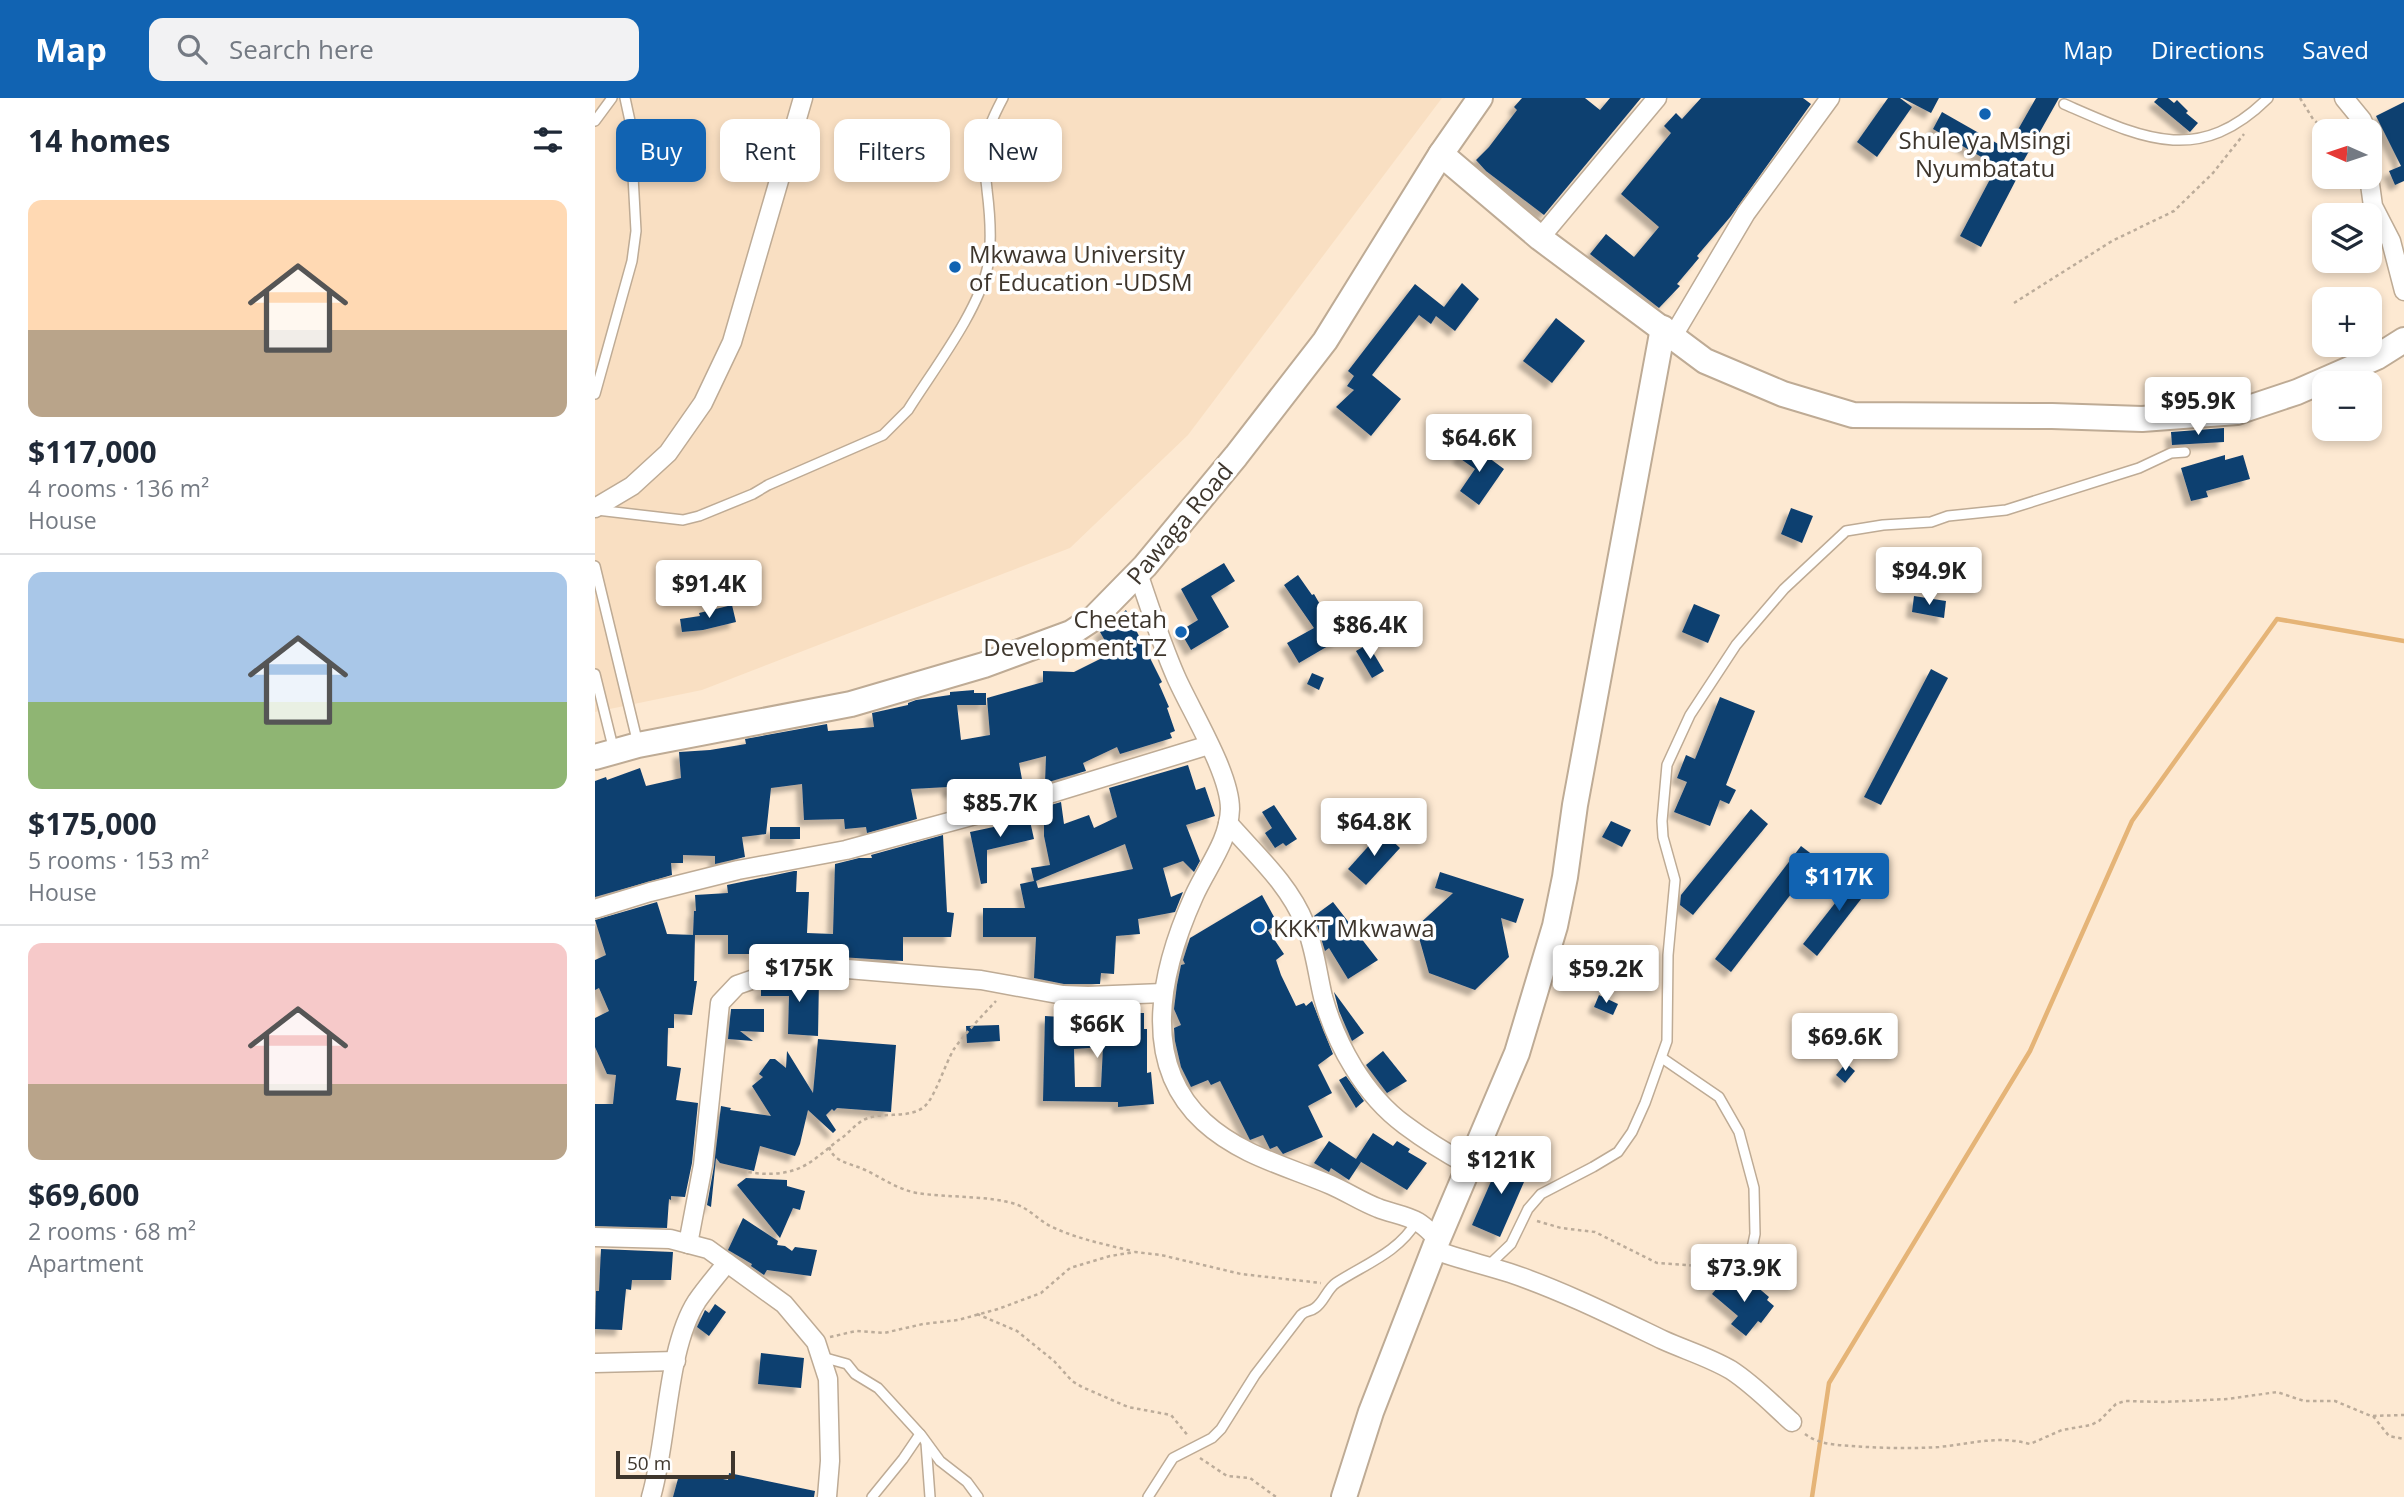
<!DOCTYPE html>
<html lang="en">
<head>
<meta charset="utf-8">
<style>
	body { margin:0; font-family:"Open Sans",sans-serif; background:#f2f2f3; color:#1f2937; height:100vh; display:flex; flex-direction:column; font-size:26px; white-space:nowrap }
	* { box-sizing:border-box; margin:0 }
	p { font-size:23px; color:#747a83 }
	.icon { flex:none; width:38px; height:38px; fill:none; stroke:currentColor; stroke-width:2; stroke-linecap:round; stroke-linejoin:round }
	.map { position:relative; flex:1; overflow:hidden }
	.side { display:flex; flex-direction:column; background:#fff; width:595px }
	.side>* { flex:none }
	.top-card { position:absolute; left:21px; top:21px; width:665px; height:63px; display:flex; gap:14px }
	.needle { width:46px; rotate:273deg }
	.buttons { position:absolute; left:1717px; top:21px; display:grid; gap:14px }
	.buttons a { display:grid; place-items:center; width:70px; height:70px; border-radius:14px; background:#fff; box-shadow:0 4px 10px #0003; font-size:35px }
	.scale { position:absolute; left:21px; bottom:18px; width:119px; box-sizing:border-box; padding-left:7px; border:4px solid #3e362d; border-top:0; font-size:19px; line-height:24px; white-space:nowrap; color:#3e362d; -webkit-text-stroke:5px #fff; paint-order:stroke }
	.price { position:absolute; translate:-50% -60px; padding:0 16px; border-radius:7px; background:#fff; color:#222; font-size:23px; line-height:46px; filter:drop-shadow(0 2px 4px #0008) }
	.price::after { content:''; position:absolute; left:50%; top:42px; width:21px; height:16px; margin-left:-10px; background:inherit; clip-path:polygon(0 0,100% 0,50% 100%) }
	.price.selected { background:#1163b2; color:#fff }
	ul { padding:0; list-style:none }
	li { display:grid; align-content:center; gap:14px; height:371px; padding:0 28px }
	li+li { border-top:2px solid #e0e1e3 }
	li span { display:grid; place-items:center; height:217px; border-radius:14px; color:#555 }
	li>.icon { margin-inline-start:auto }
	span .icon { width:126px; height:126px; fill:#fffc; stroke-width:1 }
	li b { font-size:30px }
	h2 { display:flex; justify-content:space-between; align-items:center; height:84px; padding:0 28px; font-size:30px }
	.pill { padding:0 24px; border-radius:14px; background:#fff; box-shadow:0 4px 10px #0003; font-size:24px; line-height:63px }
	.pill.selected { background:#1163b2; color:#fff }
	header { display:flex; align-items:center; gap:42px; box-sizing:border-box; height:98px; padding:0 35px; background:#1163b2; color:#fff }
	header strong { font-size:33px }
	nav { display:flex; gap:38px; margin-inline-start:auto; font-size:24px }
	.search { width:490px; height:63px; background:#f2f2f3; display:flex; align-items:center; gap:18px; box-sizing:border-box; padding:0 24px; border-radius:14px; color:#747a83; font-size:26px }
	main { display:flex; flex:1; min-height:0 }
	.map>svg:first-child { display:block }
</style>
</head>
<body>
<header>
<strong>Map</strong>
<div class="search"><svg class="icon" aria-label="search" viewBox="0 0 24 24"><circle cx="10" cy="10" r="6"/><path d="M15 15l6 6"/></svg>Search here</div>
<nav><a>Map</a><a>Directions</a><a>Saved</a></nav>
</header>
<main>
<section class="side">
<h2>14 homes<svg class="icon" aria-label="filters" viewBox="0 0 24 24"><path d="M4 7h16M4 17h16"/><circle cx="9" cy="7" r="2"/><circle cx="15" cy="17" r="2"/></svg></h2>
<ul>
<li><span style="background:linear-gradient(#ffd9b3 60%,#b9a48a 0)"><svg class="icon" aria-label="home" viewBox="0 0 24 24"><path d="M3 11l9-7 9 7M6 9v11h12V9"/></svg></span><div><b>$117,000</b><p>4 rooms · 136 m²</p><p>House</p></div></li>
<li><span style="background:linear-gradient(#a9c7e8 60%,#8fb573 0)"><svg class="icon" aria-label="home" viewBox="0 0 24 24"><path d="M3 11l9-7 9 7M6 9v11h12V9"/></svg></span><div><b>$175,000</b><p>5 rooms · 153 m²</p><p>House</p></div></li>
<li><span style="background:linear-gradient(#f6c9c9 65%,#b9a48a 0)"><svg class="icon" aria-label="home" viewBox="0 0 24 24"><path d="M3 11l9-7 9 7M6 9v11h12V9"/></svg></span><div><b>$69,600</b><p>2 rooms · 68 m²</p><p>Apartment</p></div></li>
</ul>
</section>
<div class="map">
<svg width="1809" height="1399" viewBox="0 0 1809 1399">
	<defs>
		<filter id="shadow"><feDropShadow dx="-6" dy="6" stdDeviation="2" flood-color="#0004"/></filter>
	</defs>
	<rect width="100%" height="100%" fill="#fde9d2"/>
	<path fill="#f9dfc2" d="M0 0H847L593 337 475 450 107 592 0 614Z"/>
	<g fill="none" stroke-linecap="round" stroke-linejoin="round">
		<path stroke="#e5b477" stroke-width="4.5" d="M1217 1399 1234 1285 1435 953 1537 723 1682 521 1809 543"/>
	</g>
	<g fill="#113f6f" fill-rule="evenodd" filter="url(#shadow)">
		<path d="M927 0H990L1005 12 1015 0H1046L949 117 891 73 881 62 894 49 922 12 919 9Z"/>
		<path d="M1106 0H1208L1216 6 1136 118 1102 158 1104 160 1082 186 1085 188 1064 210 995 156 1011 136 1039 159 1064 129 1026 96 1076 35 1069 28 1081 15 1087 21Z"/>
		<path d="M1293 0H1305L1317 9 1282 59 1262 44Z"/>
		<path d="M1307 0H1344L1336 15Z"/>
		<path d="M1441 0H1464L1420 78 1422 80 1386 149 1365 138 1402 68 1338 31 1347 14 1412 51Z"/>
		<path d="M1563 0H1573L1579 5 1582 2 1593 13 1591 15 1603 25 1595 34 1559 4Z"/>
		<path d="M1809 4V83L1800 87 1794 73 1806 68 1781 18Z"/>
		<path d="M867 185 884 201 860 233 841 218 836 226 824 217 777 277 806 301 776 338 741 309 759 292 752 288 759 278 753 273 820 186 849 209Z"/>
		<path d="M961 220 990 243 957 285 928 263Z"/>
		<path d="M1629 330V344L1577 347 1576 334Z"/>
		<path d="M874 345 909 371 884 407 865 393 880 371 863 359Z"/>
		<path d="M1630 357V362L1648 357 1655 381 1611 393 1613 399 1596 403 1586 370Z"/>
		<path d="M1196 410 1218 418 1207 445 1186 436Z"/>
		<path d="M629 465 640 483 616 498 634 529 596 552 585 533 603 522 586 491Z"/>
		<path d="M703 477 717 497 719 496 745 541 704 565 692 545 719 530 689 487Z"/>
		<path d="M1319 498 1351 503 1349 520 1317 514Z"/>
		<path d="M1099 506 1125 517 1113 545 1087 534Z"/>
		<path d="M137 507 141 524 108 532 87 534 85 521 105 518 104 515Z"/>
		<path d="M531 512 567 584 564 586 574 609 572 610 580 633 575 635 577 640 525 656 522 649 488 665 491 673 450 685 451 658 424 665 429 692 365 709 361 693 353 694V689L316 691 322 721 272 735 271 729 250 731 249 721 209 722 207 686 176 690 171 736 147 739 150 759 120 766V758L88 757V765H76L77 777 0 799V683L11 679 12 682 45 670 51 688 86 680 84 654 115 652 151 646 150 641 232 626 233 633 279 629 277 615 313 607V605L321 602 355 597V594L379 592V595H391V607H362L366 642 395 637 392 600 448 584V573L479 574 517 555 505 534Z"/>
		<path d="M773 546 789 573 777 580 761 553Z"/>
		<path d="M1336 571 1353 580 1286 707 1269 699Z"/>
		<path d="M717 575 729 580 724 592 712 586Z"/>
		<path d="M1125 599 1160 613 1131 687 1141 692 1134 706 1125 702 1115 728 1079 714 1092 684 1082 680 1091 657 1100 661Z"/>
		<path d="M593 667 601 692 610 689 620 718 591 727 605 763 599 774 588 763 568 770 576 799 588 794 580 814 543 821 545 836 521 838 519 876 506 875 505 886H469L439 880 441 839H388V810H430L425 786 439 783 436 770 455 767 449 738V709L466 704 469 726 494 717 499 730 522 719 514 690ZM530 746 538 771 443 790 441 783Z"/>
		<path d="M679 707 702 741 691 748 688 745 680 750 670 735 677 730 667 714Z"/>
		<path d="M1156 711 1173 726 1098 817 1085 807 1086 797Z"/>
		<path d="M433 714 439 741 392 752V785L386 786 375 734 408 727 407 721Z"/>
		<path d="M1016 723 1036 732 1027 749 1007 739Z"/>
		<rect x="175" y="729" width="30" height="12"/>
		<path d="M787 733 805 750 771 787 753 771Z"/>
		<path d="M348 737 352 814 359 815 356 839H308V863L229 858 202 859V850H189V847H159V856H133V837H98L99 813H101L100 797 133 795 132 787 199 773H202L201 794H214L212 835 238 836 240 766 264 760H277L276 757Z"/>
		<path d="M1206 748 1223 761 1136 874 1120 861Z"/>
		<path d="M1266 772 1280 783 1222 858 1208 846Z"/>
		<path d="M845 774 929 801 921 825 906 820 914 859 880 892 834 875 821 829 858 795 840 790Z"/>
		<path d="M667 797 683 826 673 832 689 856 681 862 686 877 701 908 709 905 711 908 717 903 738 956 723 967 737 995 713 1008 728 1039 688 1056 682 1048 675 1051 668 1037 655 1042 625 983 616 987 613 982 596 989 586 969 580 943 579 930 586 927 579 911 582 887 586 867 590 866 588 862 595 840Z"/>
		<path d="M62 804 72 836 100 837 99 883H102L97 917 79 916V930H73L72 968 86 970 81 1002 103 1005 97 1065 90 1099 76 1098V1102L74 1101 72 1130 0 1128V1006H18L21 977 12 976 0 949V920L14 913 4 890 0 892V862L11 857 0 822Z"/>
		<path d="M738 804 783 862 753 881 734 850 730 853 719 818Z"/>
		<path d="M975 851 989 856 982 878 968 873Z"/>
		<path d="M224 881 223 938 193 936 194 898H166V891L187 883Z"/>
		<path d="M739 894 769 935 757 943 744 913Z"/>
		<path d="M1004 897 1023 906 1018 917 999 909Z"/>
		<path d="M136 911H169V934L145 933 158 943 133 941Z"/>
		<path d="M517 915H549V931H552V975L556 974 559 1006 523 1009V1004L448 1003 450 918 517 922ZM508 949 506 989H480L479 951Z"/>
		<path d="M404 927 405 943 372 945 371 928Z"/>
		<path d="M223 941 301 947 296 1014 242 1010 239 1013 237 1011 231 1017 241 1032 238 1035 213 1012 205 1046 200 1058 165 1048 159 1073 125 1065 121 1060 116 1109 112 1107 119 1068 126 1008 136 1010 135 1012 176 1018 157 988 168 979 164 976 175 961H180L191 970 192 953 218 995Z"/>
		<path d="M788 953 812 983 792 995 771 967Z"/>
		<path d="M1251 965 1260 973 1250 985 1241 977Z"/>
		<path d="M751 978 769 1003 761 1010 744 982Z"/>
		<path d="M778 1035 798 1048 802 1043 815 1051 813 1054 832 1065 812 1092 763 1062 766 1064 754 1082 736 1070 734 1074 719 1065 734 1043 761 1061Z"/>
		<path d="M908 1056 936 1068 905 1139 877 1127Z"/>
		<path d="M151 1080 192 1082V1088L210 1093 205 1112 198 1110 185 1140 142 1087Z"/>
		<path d="M148 1120 183 1143 182 1147 190 1148 197 1153 200 1149 222 1152 216 1178 172 1172 169 1177 156 1168 157 1166 133 1152Z"/>
		<path d="M6 1151 78 1154 76 1182H37L36 1192 31 1191 27 1232 0 1231 1 1193H4Z"/>
		<path d="M1132 1178 1153 1196 1160 1187 1174 1199 1172 1202 1179 1208 1166 1225 1163 1223 1151 1238 1136 1226 1143 1218 1117 1196Z"/>
		<path d="M120 1206 131 1214 114 1238 102 1229 110 1212 114 1215Z"/>
		<path d="M166 1255 209 1260 206 1290 163 1286Z"/>
		<path d="M134 1375 220 1393 219 1399H78L84 1377 108 1381V1377L133 1382Z"/>
	</g>
	<g fill="none" stroke-linecap="round" stroke-linejoin="round">
		<defs>
			<g id="lane">
				<path d="M1469 6C1547 40 1603 69 1673 0"/>
				<path d="M0 23 17 0"/>
				<path d="M0 296 37 163 41 133 35 23 30 0"/>
				<path d="M2 412 88 422 104 418 158 396 173 387 288 337 313 312C338 272 384 213 393 167 397 144 395 116 392 92 391 78 387 64 389 50 391 33 400 15 408 0"/>
				<path d="M0 468 43 646"/>
				<path d="M0 576 19 653"/>
				<path d="M1067 960 1124 999 1144 1034 1159 1090 1160 1136 1154 1165"/>
				<path d="M893 1168 916 1146 933 1111 946 1096 998 1069 1023 1054 1037 1034 1050 1005 1072 943 1073 857 1080 782 1068 739 1067 723 1072 667 1095 617 1141 547 1189 491 1251 433 1288 427 1336 424 1353 418 1411 412 1544 370 1576 355 1590 354"/>
				<path d="M227 1259 252 1266 260 1276 283 1290 326 1337 345 1363 372 1384 383 1399"/>
				<path d="M331 1345 335 1399"/>
				<path d="M277 1399 308 1361 325 1336"/>
				<path d="M553 1399 578 1360 617 1340 626 1331 660 1277 706 1217C711 1212 715 1214 720 1210 729 1204 732 1191 741 1185 770 1166 803 1155 822 1123"/>
			</g>
			<g id="street">
				<path d="M1749 0 1767 22 1772 33"/>
				<path d="M1774 79 1778 108 1796 143 1809 193"/>
				<path d="M945 140 1062 0"/>
				<path d="M1078 238 1151 115 1235 0"/>
				<path d="M0 410 37 388 73 355 108 305 137 244 208 0"/>
				<path d="M543 475C555 510 566 545 581 579 596 613 635 675 635 711 634 743 612 769 599 798 567 869 543 963 609 1024 645 1057 691 1068 736 1087 752 1094 767 1104 783 1110 795 1115 811 1117 823 1124 830 1128 836 1135 843 1141"/>
				<path d="M633 725C661 757 694 786 710 826 720 850 722 874 728 899 741 946 769 997 810 1027 830 1042 851 1055 873 1067"/>
				<path d="M0 811 55 794 143 772 251 752 428 704 614 647"/>
				<path d="M0 1139 75 1141 113 1151 189 1206 221 1244 233 1281 235 1363 232 1399"/>
				<path d="M93 1146 108 1067 125 905 142 887 185 872 228 869 386 882 468 897 493 898 568 895"/>
				<path d="M839 1152C864 1161 890 1167 915 1175 968 1193 1018 1218 1068 1242 1090 1252 1114 1259 1136 1272 1159 1287 1177 1306 1197 1324"/>
				<path d="M0 1265 81 1263"/>
				<path d="M56 1399C73 1342 71 1251 102 1203 111 1190 122 1177 132 1165"/>
			</g>
			<g id="secondary">
				<path d="M846 56 945 140 1110 263 1188 296 1258 317 1457 318 1547 321 1642 314 1702 294 1782 259 1809 242"/>
				<path d="M0 659 43 647 256 606 389 567 476 535 499 520 550 468 641 358 730 243 846 56 885 0"/>
				<path d="M749 1399 776 1314 843 1141 922 955 960 828 970 779 980 707 1068 230"/>
			</g>
		</defs>
		<use href="#lane" stroke="#beab95" stroke-width="12"/>
		<use href="#street" stroke="#beab95" stroke-width="21"/>
		<use href="#secondary" stroke="#beab95" stroke-width="28"/>
		<g stroke="#bcac9a" stroke-width="2.5" stroke-dasharray="3.5 3.5" stroke-linecap="butt">
			<path d="M1705 0 1718 21 1731 33"/>
			<path d="M1419 205 1517 143 1579 113 1618 75 1649 36"/>
			<path d="M234 1049C239 1064 254 1065 268 1071 286 1079 301 1091 322 1095 353 1100 396 1097 423 1107 435 1112 444 1122 455 1128 482 1141 509 1146 537 1153"/>
			<path d="M126 1068C149 1074 175 1080 199 1072 217 1067 233 1049 248 1039 257 1032 262 1024 273 1020 290 1014 316 1021 330 1008 340 999 350 966 359 951 371 934 387 918 401 903"/>
			<path d="M942 1123 966 1130 1000 1134 1062 1165 1120 1169"/>
			<path d="M382 1216 422 1233 459 1263 477 1283 487 1289 533 1309 576 1317 594 1339"/>
			<path d="M235 1239 261 1233 289 1235 328 1226 363 1222 403 1211 446 1195 475 1170 515 1158 540 1154 566 1157 646 1176 726 1185"/>
			<path d="M1778 1318 1794 1338 1809 1341"/>
			<path d="M1210 1336C1223 1346 1240 1347 1256 1348 1285 1350 1315 1351 1344 1349 1375 1346 1403 1337 1435 1346L1467 1332 1496 1327 1504 1323 1521 1306 1530 1303 1568 1304 1633 1301 1682 1294 1709 1303H1740L1776 1318 1809 1317"/>
			<path d="M605 1360 632 1378 655 1380 681 1399"/>
		</g>
		<use href="#lane" stroke="#fff" stroke-width="9"/>
		<use href="#street" stroke="#fff" stroke-width="18"/>
		<use href="#secondary" stroke="#fff" stroke-width="24"/>
	</g>
	<g fill="#1163b2" stroke="#fff" stroke-width="2.5">
		<circle cx="1390" cy="16" r="7"/>
		<circle cx="360" cy="169" r="7"/>
		<circle cx="586" cy="534" r="7"/>
		<circle cx="664" cy="829" r="7"/>
	</g>
	<g text-anchor="middle" dominant-baseline="central" stroke-width="7" stroke-linejoin="round" paint-order="stroke">
		<g font-size="24" fill="#3e362d" stroke="#fff" text-anchor="start">
			<text x="1390" y="41" text-anchor="middle">Shule ya Msingi<tspan x="1390" dy="28">Nyumbatatu</tspan></text>
			<text x="374" y="155">Mkwawa University<tspan x="374" dy="28">of Education -UDSM</tspan></text>
			<text x="572" y="520" text-anchor="end">Cheetah<tspan x="572" dy="28">Development TZ</tspan></text>
			<text x="678" y="829">KKKT Mkwawa</text>
		</g>
		<g font-size="24" fill="#3e362d" stroke="#fff">
			<text transform="translate(584 425) rotate(-50)">Pawaga Road</text>
		</g>
	</g>
</svg>
<div class="buttons">
<a><svg class="needle" viewBox="-14 -14 28 28"><path d="M0-13l5 13h-10z" fill="#e53935"/><path d="M0 13l5-13h-10z" fill="#747a83"/></svg></a>
<a><svg class="icon" aria-label="layers" viewBox="0 0 24 24"><path d="M12 4l9 5-9 5-9-5zM3 14l9 5 9-5"/></svg></a>
<a>+</a>
<a>−</a>
</div>
<div class="scale">50 m</div>
<b class="price" style="left:1603px;top:339px">$95.9K</b>
<b class="price" style="left:884px;top:376px">$64.6K</b>
<b class="price" style="left:1334px;top:509px">$94.9K</b>
<b class="price" style="left:114px;top:522px">$91.4K</b>
<b class="price" style="left:775px;top:563px">$86.4K</b>
<b class="price" style="left:405px;top:741px">$85.7K</b>
<b class="price" style="left:779px;top:760px">$64.8K</b>
<b class="price selected" style="left:1244px;top:815px">$117K</b>
<b class="price" style="left:204px;top:906px">$175K</b>
<b class="price" style="left:1011px;top:907px">$59.2K</b>
<b class="price" style="left:502px;top:962px">$66K</b>
<b class="price" style="left:1250px;top:975px">$69.6K</b>
<b class="price" style="left:906px;top:1098px">$121K</b>
<b class="price" style="left:1149px;top:1206px">$73.9K</b>
<div class="top-card">
<a class="pill selected">Buy</a>
<a class="pill">Rent</a>
<a class="pill">Filters</a>
<a class="pill">New</a>
</div>
</div>
</main>
</body>
</html>
